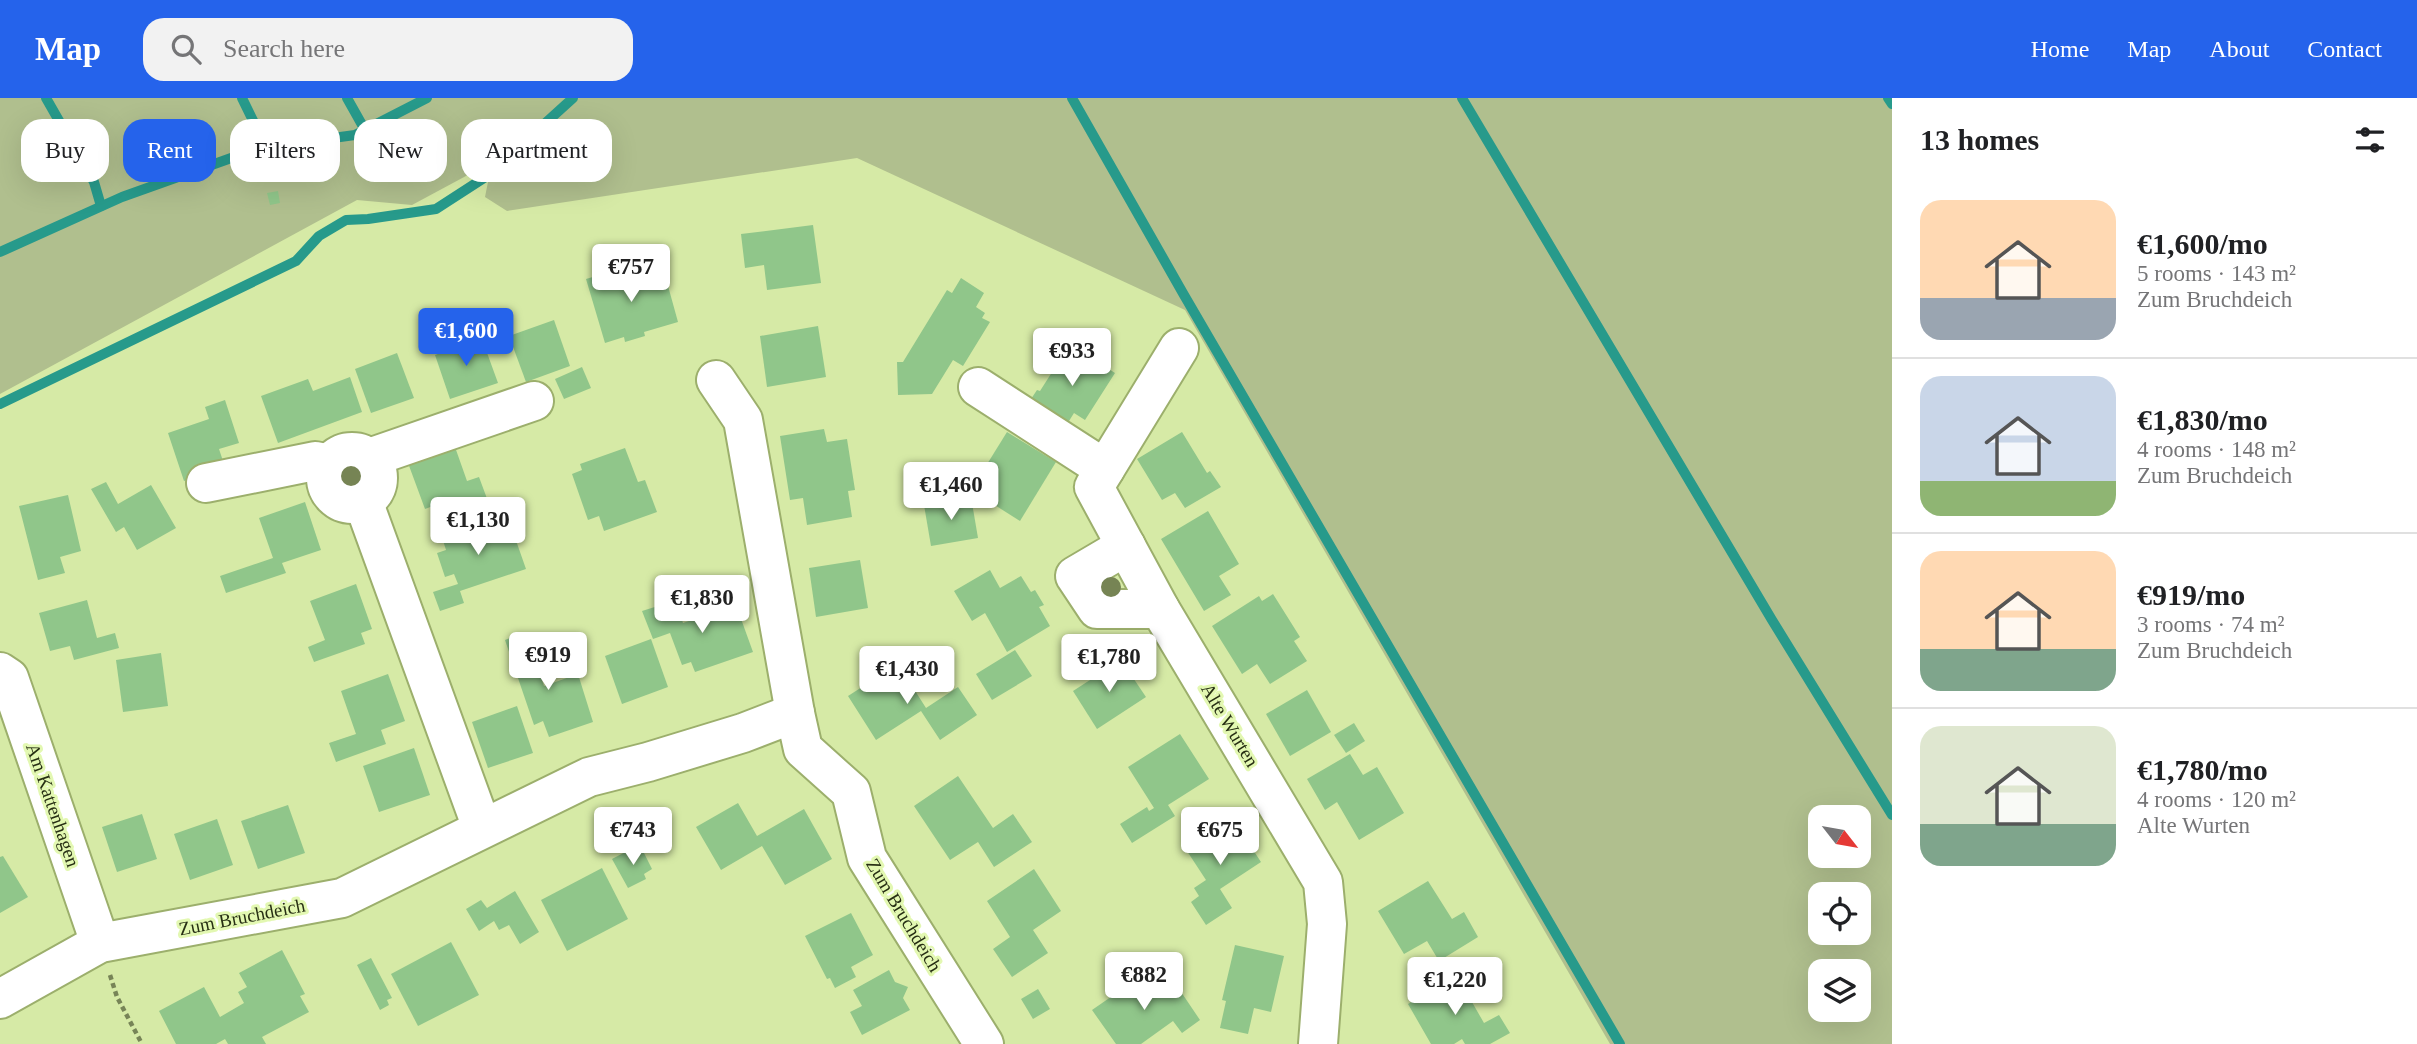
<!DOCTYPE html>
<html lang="en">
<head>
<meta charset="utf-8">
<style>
	body { margin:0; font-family:"Times New Roman",serif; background:#f2f2f2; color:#202124; height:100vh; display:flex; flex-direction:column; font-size:26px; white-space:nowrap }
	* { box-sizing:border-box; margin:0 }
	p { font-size:23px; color:#757577 }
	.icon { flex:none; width:38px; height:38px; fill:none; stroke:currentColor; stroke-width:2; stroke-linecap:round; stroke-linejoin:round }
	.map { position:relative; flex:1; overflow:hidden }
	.drawer { display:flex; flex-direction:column; background:#fff; width:525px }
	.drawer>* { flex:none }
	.guide { position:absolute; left:21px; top:21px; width:665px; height:63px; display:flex; gap:14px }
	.needle { width:46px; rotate:121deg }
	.buttons { position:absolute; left:1808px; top:707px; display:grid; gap:14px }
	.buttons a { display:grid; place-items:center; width:63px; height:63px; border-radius:14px; background:#fff; box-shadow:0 7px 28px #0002; font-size:35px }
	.price { position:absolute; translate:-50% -60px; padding:0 16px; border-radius:7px; background:#fff; color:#222; font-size:23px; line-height:46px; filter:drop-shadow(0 2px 4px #0008) }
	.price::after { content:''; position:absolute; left:50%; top:42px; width:21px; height:16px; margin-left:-10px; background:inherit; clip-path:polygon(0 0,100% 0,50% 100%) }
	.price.current { background:#2563eb; color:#fff }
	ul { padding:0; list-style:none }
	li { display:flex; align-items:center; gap:21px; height:175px; padding:0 28px }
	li+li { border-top:2px solid #e0e0e0 }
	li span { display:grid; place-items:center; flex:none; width:196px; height:140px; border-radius:21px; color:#555 }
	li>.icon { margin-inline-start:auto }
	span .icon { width:84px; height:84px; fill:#fffc; stroke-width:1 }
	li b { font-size:30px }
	h2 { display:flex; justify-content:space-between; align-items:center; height:84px; padding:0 28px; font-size:30px }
	.chip { padding:0 24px; border-radius:21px; background:#fff; box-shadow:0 7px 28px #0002; font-size:24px; line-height:63px }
	.chip.current { background:#2563eb; color:#fff }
	header { display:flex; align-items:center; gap:42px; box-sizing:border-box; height:98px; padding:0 35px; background:#2563eb; color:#fff }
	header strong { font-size:33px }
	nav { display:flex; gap:38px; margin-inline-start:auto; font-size:24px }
	.search { width:490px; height:63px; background:#f2f2f2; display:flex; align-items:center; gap:18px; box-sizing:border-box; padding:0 24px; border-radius:21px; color:#757577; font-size:26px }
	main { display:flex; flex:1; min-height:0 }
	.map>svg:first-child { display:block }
</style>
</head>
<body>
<header>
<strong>Map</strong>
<div class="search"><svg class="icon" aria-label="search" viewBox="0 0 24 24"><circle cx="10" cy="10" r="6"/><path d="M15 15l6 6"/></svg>Search here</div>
<nav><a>Home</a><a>Map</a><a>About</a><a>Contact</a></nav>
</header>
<main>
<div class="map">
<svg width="1892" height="946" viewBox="0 0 1892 946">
	<rect width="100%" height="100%" fill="#d6eaa6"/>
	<path fill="#b0bf8e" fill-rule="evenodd" d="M0 0H1892V946H1610L1185 212 857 60 507 113 485 99 492 64 412 107 357 102 0 296ZM1820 719H1858V758H1820ZM1820 796H1858V835H1820ZM1820 873H1858V912H1820Z"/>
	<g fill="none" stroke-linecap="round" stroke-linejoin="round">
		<g stroke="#279a8b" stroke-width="10">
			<path d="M46 0 94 84 101 108"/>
			<path d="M242 0 266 49"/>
			<path d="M347 0 365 32"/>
			<path d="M1072 0 1184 197 1620 946"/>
			<path d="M1462 0 1772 522 1892 717"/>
			<path d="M1888 0 1892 6"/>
			<path d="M0 154 122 99 259 50 355 37 427 0"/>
			<path d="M0 306 296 163 319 138 346 122 368 121 436 111 487 78 573 0"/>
		</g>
	</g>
	<g fill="#90c68a">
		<path d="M278 93 280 105 270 107 267 95Z"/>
		<path d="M813 127 821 185 767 192 764 167 745 170 741 136Z"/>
		<path d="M633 167 639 184 665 177 678 224 644 234 645 238 625 244 624 239 605 245 586 181Z"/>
		<path d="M961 180 984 195 976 209 985 215 982 220 990 224 963 268 953 262 932 296 898 297 897 264H903L947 192 952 195Z"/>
		<path d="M554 222 570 268 526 284 509 238Z"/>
		<path d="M818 228 826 279 767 289 760 238Z"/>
		<path d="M461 241 463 247 482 241 498 285 450 301 435 257 446 253 444 247Z"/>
		<path d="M1070 246 1115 275 1085 322 1074 315 1064 331 1027 307 1037 292 1040 293Z"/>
		<path d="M397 255 414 300 371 315 355 271Z"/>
		<path d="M582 269 591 290 564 301 555 281Z"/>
		<path d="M350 279 362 314 278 345 261 298 308 281 313 293Z"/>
		<path d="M225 302 239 345 219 351 225 369 184 383 168 335 209 321 205 309Z"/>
		<path d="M824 331 827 344 847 341 855 392 848 393 852 419 807 427 803 400 790 402 780 338Z"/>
		<path d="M1007 334 1056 364 1020 423 971 392Z"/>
		<path d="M1182 334 1207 375 1210 373 1221 389 1185 410 1175 395 1162 402 1137 361Z"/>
		<path d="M455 349 467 383 479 379 489 406 447 421 441 405 425 411 408 365Z"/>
		<path d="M625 350 638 384 645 382 657 414 604 433 599 418 588 422 572 376 582 372 580 366Z"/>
		<path d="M106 384 118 406 151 387 176 430 137 452 124 429 116 434 91 391Z"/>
		<path d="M68 397 81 453 60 459 65 475 38 482 19 408Z"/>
		<path d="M971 399 978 440 931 448 924 407Z"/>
		<path d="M305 404 321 452 282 465 286 475 226 495 220 478 273 460 259 420Z"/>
		<path d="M1208 413 1239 466 1219 478 1231 497 1204 513 1161 441Z"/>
		<path d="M506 414 526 471 460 493 464 505 440 513 433 494 458 486 454 476 445 479 437 455 446 452 441 436Z"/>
		<path d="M860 462 868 510 816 519 809 470Z"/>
		<path d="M990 472 1000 490 1021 478 1031 494 1035 492 1044 507 1039 509 1050 528 1007 554 985 515 972 523 954 493Z"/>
		<path d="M356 486 372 531 361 535 365 546 314 564 308 549 325 542 310 503Z"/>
		<path d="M1273 496 1300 539 1294 543 1307 563 1270 586 1257 566 1242 576 1212 528 1259 498 1262 503Z"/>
		<path d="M87 502 97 540 115 535 119 550 74 562 70 548 50 553 39 515Z"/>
		<path d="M661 507 662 512 677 507 683 525 736 507 753 554 695 574 691 564 682 567 670 535 653 541 642 513Z"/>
		<path d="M526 534 544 588 578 576 593 624 549 639 543 623 534 627 505 542Z"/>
		<path d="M651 541 668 589 622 606 605 558Z"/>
		<path d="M1015 552 1032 578 992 602 976 576Z"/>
		<path d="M161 555 168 608 123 614 116 562Z"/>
		<path d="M1121 562 1146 599 1097 631 1073 593Z"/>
		<path d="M898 566 926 610 958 589 977 617 940 642 921 613 876 642 848 598Z"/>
		<path d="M388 576 405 623 381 632 386 646 336 664 329 645 356 636 341 593Z"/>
		<path d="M1307 592 1331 634 1290 658 1266 616Z"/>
		<path d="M517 608 533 655 488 670 472 624Z"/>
		<path d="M1354 625 1365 643 1346 655 1334 637Z"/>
		<path d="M1180 636 1209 681 1168 707 1175 718 1132 745 1120 726 1147 709 1149 713 1154 710 1128 669Z"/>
		<path d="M414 650 430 697 379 714 363 668Z"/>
		<path d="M1350 656 1363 677 1377 669 1404 715 1359 742 1337 704 1325 712 1307 681Z"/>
		<path d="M958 678 993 730 1013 716 1032 744 994 769 978 744 950 762 914 708Z"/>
		<path d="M738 705 757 738 804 711 832 761 785 787 762 748 721 772 696 729Z"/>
		<path d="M288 707 305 755 258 771 241 723Z"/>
		<path d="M142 716 157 761 117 774 102 729Z"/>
		<path d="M1232 720 1261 764 1220 791 1232 810 1206 827 1191 804 1199 798 1194 790 1206 782 1185 750Z"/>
		<path d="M217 721 233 767 190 782 174 736Z"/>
		<path d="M631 751 633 755 642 751 652 771 644 776 646 781 628 790 612 761Z"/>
		<path d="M3 758 28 799 0 815V759Z"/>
		<path d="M602 770 628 821 567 853 541 802Z"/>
		<path d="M1034 771 1061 813 1033 832 1048 855 1012 879 993 851 1010 839 987 803Z"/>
		<path d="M1428 783 1452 821 1464 814 1478 839 1439 863 1427 843 1404 856 1378 813Z"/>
		<path d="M515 793 539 834 520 846 509 827 499 832 494 823 479 833 466 811 481 802 487 810Z"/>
		<path d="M851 815 873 857 851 869 856 879 835 890 830 880 827 881 805 838Z"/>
		<path d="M451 844 479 897 418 928 391 876Z"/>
		<path d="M1235 847 1284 858 1271 914 1254 910 1248 936 1220 930 1226 903 1222 902Z"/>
		<path d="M282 852 305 896 300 898 309 914 262 939 266 946H228L225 941 216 946H176L159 913 204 889 220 919 244 905 238 894 247 889 239 875Z"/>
		<path d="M371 860 392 900 387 902 389 907 380 912 357 867Z"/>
		<path d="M889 872 895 884 908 889 903 900 910 912 862 937 850 914 862 908 853 892Z"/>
		<path d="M1144 876 1158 897 1175 885 1200 922 1182 935 1173 923 1141 946H1116L1092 912Z"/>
		<path d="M1457 878 1484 925 1499 917 1510 935 1490 946H1465L1462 941 1454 946H1431L1408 906Z"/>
		<path d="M1038 891 1050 911 1033 921 1021 901Z"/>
	</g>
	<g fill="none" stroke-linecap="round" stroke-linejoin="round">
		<defs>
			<g id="street">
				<path d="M1179 250 1094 389 1160 511 1323 784 1327 826 1318 946"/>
				<path d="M716 282 743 322 795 615"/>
				<path d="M978 289 1105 371"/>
				<circle cx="352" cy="380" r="26"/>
				<path d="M369 360 534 303"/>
				<path d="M206 385 315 363 330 366"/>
				<path d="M363 403 482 730"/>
				<path d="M1126 448 1075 478 1097 511H1160"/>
				<path d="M0 574 9 580 100 845"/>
				<path d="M0 901 100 845 342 800 589 679 648 664 743 635 795 615 803 651 851 694 867 760 984 946"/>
			</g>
		</defs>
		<use href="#street" stroke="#9caf6c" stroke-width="42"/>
		<path stroke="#778457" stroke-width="4.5" stroke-dasharray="5 3.5" stroke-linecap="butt" d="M110 877 117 899 142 946"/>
		<use href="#street" stroke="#fff" stroke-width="38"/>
	</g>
	<g fill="#768454">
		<circle cx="351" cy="378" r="10"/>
		<circle cx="1111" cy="489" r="10"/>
	</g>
	<g text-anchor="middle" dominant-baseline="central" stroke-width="6" stroke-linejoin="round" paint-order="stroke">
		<g font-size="19" fill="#272f14" stroke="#e3f8b2">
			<text transform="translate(1230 627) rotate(59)">Alte Wurten</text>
			<text transform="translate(53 707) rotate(71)">Am Kattenhagen</text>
			<text transform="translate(904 817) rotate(59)">Zum Bruchdeich</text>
			<text transform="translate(242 819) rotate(-11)">Zum Bruchdeich</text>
		</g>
	</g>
</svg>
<div class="buttons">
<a><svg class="needle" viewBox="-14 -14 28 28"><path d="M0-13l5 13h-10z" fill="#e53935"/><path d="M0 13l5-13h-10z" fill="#757577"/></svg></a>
<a><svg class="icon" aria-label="locate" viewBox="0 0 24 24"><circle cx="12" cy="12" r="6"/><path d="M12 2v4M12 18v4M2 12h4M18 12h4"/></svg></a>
<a><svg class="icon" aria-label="layers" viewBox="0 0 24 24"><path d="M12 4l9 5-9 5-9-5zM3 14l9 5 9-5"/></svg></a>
</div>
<b class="price" style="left:631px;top:206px">€757</b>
<b class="price current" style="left:466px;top:270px">€1,600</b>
<b class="price" style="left:1072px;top:290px">€933</b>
<b class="price" style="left:951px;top:424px">€1,460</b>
<b class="price" style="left:478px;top:459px">€1,130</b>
<b class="price" style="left:702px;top:537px">€1,830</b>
<b class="price" style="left:548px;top:594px">€919</b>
<b class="price" style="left:1109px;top:596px">€1,780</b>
<b class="price" style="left:907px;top:608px">€1,430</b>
<b class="price" style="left:633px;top:769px">€743</b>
<b class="price" style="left:1220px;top:769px">€675</b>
<b class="price" style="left:1144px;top:914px">€882</b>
<b class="price" style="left:1455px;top:919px">€1,220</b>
<div class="guide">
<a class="chip">Buy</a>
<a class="chip current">Rent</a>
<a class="chip">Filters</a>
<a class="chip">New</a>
<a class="chip">Apartment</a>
</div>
</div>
<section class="drawer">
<h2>13 homes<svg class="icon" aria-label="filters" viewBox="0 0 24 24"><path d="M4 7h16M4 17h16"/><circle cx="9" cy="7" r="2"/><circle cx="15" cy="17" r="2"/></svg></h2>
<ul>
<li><span style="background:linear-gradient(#ffd9b3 70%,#9aa5b1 0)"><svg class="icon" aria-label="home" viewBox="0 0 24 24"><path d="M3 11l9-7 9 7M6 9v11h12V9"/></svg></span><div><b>€1,600/mo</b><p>5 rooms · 143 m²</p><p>Zum Bruchdeich</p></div></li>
<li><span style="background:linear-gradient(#c9d6e8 75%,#8fb573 0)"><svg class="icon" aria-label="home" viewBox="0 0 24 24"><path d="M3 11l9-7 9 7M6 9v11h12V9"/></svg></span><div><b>€1,830/mo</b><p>4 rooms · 148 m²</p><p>Zum Bruchdeich</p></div></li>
<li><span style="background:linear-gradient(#ffd9b3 70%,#7fa58c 0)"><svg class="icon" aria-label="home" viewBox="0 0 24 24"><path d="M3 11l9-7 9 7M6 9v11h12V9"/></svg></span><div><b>€919/mo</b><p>3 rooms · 74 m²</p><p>Zum Bruchdeich</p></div></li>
<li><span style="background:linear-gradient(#dfe7d0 70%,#7fa58c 0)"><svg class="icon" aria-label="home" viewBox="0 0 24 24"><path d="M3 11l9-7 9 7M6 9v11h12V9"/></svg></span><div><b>€1,780/mo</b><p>4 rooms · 120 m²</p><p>Alte Wurten</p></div></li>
</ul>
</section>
</main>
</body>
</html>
